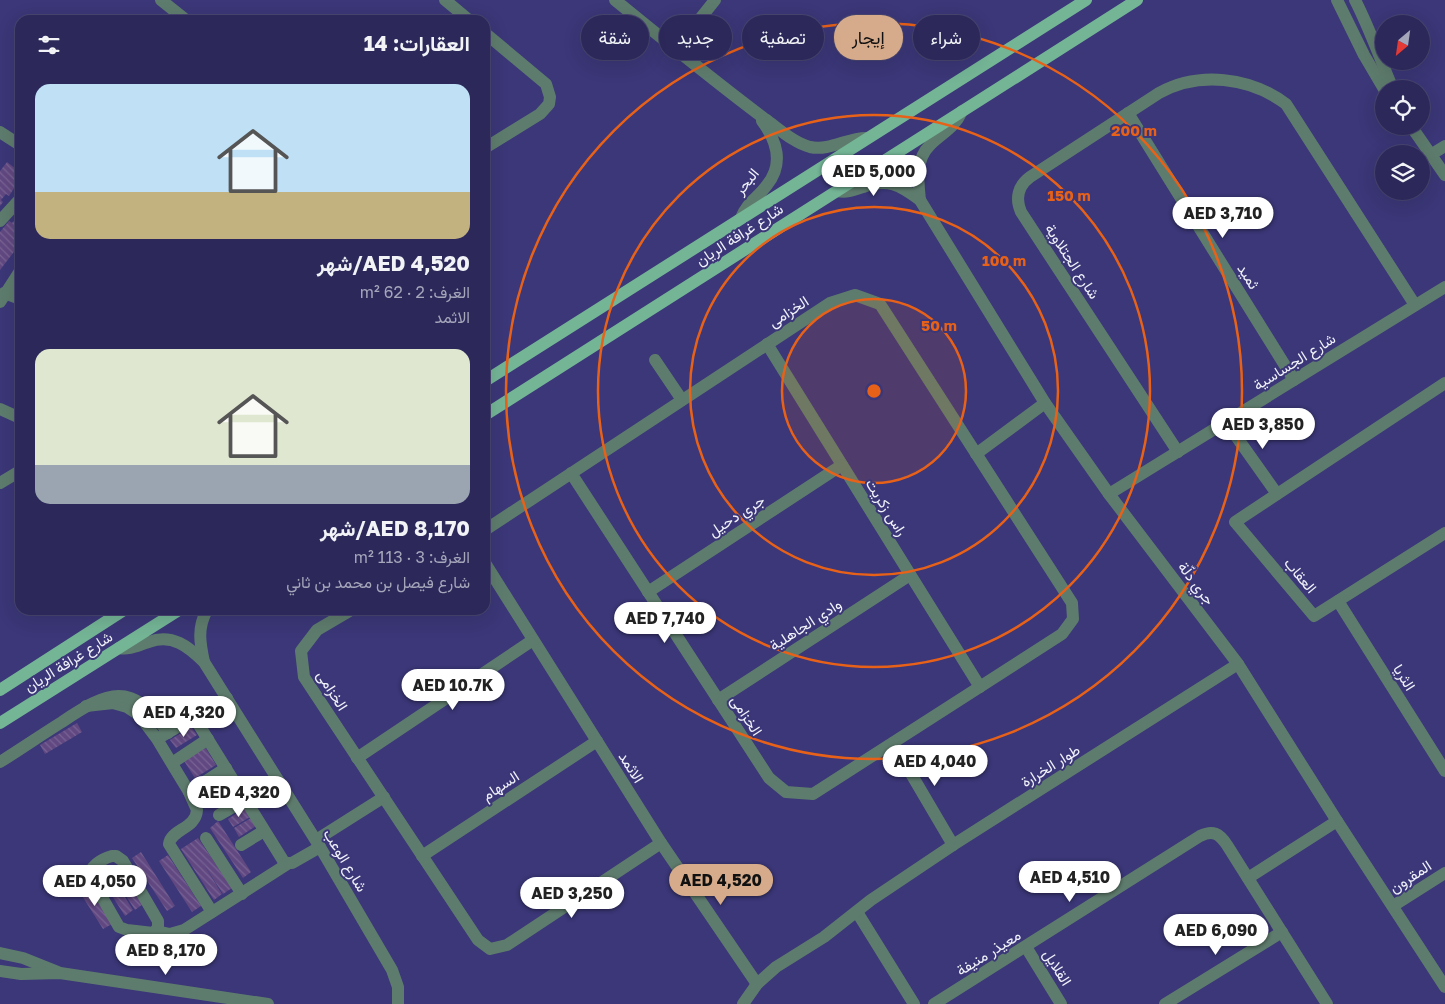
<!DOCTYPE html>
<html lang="ar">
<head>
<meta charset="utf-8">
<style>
	body { margin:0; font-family:"Golos Text",Vazirmatn,sans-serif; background:#383563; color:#f1f3f6; direction:rtl; height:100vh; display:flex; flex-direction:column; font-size:19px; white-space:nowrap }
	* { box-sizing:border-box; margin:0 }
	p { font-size:16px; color:#a6a6bb }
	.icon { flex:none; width:28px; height:28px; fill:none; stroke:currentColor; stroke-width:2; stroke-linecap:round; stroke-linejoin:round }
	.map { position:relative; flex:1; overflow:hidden; direction:ltr }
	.sheet { position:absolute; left:15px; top:15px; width:475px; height:600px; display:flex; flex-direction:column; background:#2c295a; border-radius:15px; box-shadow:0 5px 20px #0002,0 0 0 1px #484570; direction:rtl }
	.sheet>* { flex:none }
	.guide { position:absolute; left:505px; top:15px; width:475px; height:45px; direction:rtl; display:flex; gap:10px }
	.needle { width:32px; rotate:209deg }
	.buttons { position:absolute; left:1375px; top:15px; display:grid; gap:10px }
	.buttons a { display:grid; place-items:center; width:55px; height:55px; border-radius:50%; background:#2c295a; box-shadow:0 5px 20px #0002,0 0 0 1px #484570; font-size:25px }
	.price { position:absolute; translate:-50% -42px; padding:0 11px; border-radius:18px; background:#fff; color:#222; font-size:16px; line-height:32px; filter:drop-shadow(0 1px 2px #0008) }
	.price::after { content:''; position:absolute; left:50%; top:30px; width:15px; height:11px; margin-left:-8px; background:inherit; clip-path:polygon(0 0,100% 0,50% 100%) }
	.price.current { background:#d6ab8b; color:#111 }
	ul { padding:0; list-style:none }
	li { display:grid; align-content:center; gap:10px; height:265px; padding:0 20px }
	li span { display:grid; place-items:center; height:155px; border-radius:15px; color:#555 }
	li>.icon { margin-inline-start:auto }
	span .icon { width:90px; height:90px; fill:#fffc; stroke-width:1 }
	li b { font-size:21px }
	h2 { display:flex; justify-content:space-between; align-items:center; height:60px; padding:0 20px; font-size:21px }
	.pill { padding:0 18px; border-radius:22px; background:#2c295a; box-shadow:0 5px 20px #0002,0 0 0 1px #484570; font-size:18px; line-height:45px }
	.pill.current { background:#d6ab8b; color:#111 }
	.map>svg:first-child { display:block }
</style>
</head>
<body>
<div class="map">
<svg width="1445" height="1004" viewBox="0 0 1445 1004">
	<defs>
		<pattern id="building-back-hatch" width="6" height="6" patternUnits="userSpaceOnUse" patternTransform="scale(1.25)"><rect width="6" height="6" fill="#614881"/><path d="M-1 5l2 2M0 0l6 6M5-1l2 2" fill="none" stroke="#786394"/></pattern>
	</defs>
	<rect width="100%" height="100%" fill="#3b3778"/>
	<g fill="url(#building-back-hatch)">
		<path d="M7 162 20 172V179L9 196 6 194 1 200 3 202 0 206V171Z"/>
		<path d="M20 214V244L0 270V232L9 221 12 223Z"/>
		<path d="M77 723 82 732 45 754 40 745Z"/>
		<path d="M191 727 197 735 176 748 170 740Z"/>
		<path d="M205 747 216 765 195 778 184 761Z"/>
		<path d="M224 778 236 795 214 808 203 791Z"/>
		<path d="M245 808 250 817 233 827 228 819Z"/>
		<path d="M251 818 256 826 239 837 234 828Z"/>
		<path d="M218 821 251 872 243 878 210 828Z"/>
		<path d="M198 838 232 888 223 894 201 860 222 894 214 900 181 849Z"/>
		<path d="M141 852 175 906 167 911 132 858Z"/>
		<path d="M168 855 201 906 192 912 159 861Z"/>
		<path d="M119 866 143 904 135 910 110 871Z"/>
		<path d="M109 872 133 910 125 916 100 877Z"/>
		<path d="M87 885 112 924 103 929 79 891Z"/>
	</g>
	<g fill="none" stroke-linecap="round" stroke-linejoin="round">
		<g stroke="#5e7c6d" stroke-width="12">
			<path d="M161 0 186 20"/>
			<path d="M445 0 469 20"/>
			<path d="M615 0C664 40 714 81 765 119 778 128 794 143 810 147 830 151 847 138 866 138"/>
			<path d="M1337 0 1364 55 1384 89"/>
			<path d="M1355 0C1370 29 1380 59 1393 89"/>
			<path d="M485 33 546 84 550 97 549 104 540 114 485 148"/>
			<path d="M676 49 715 0"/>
			<path d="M1128 113 1294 380"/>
			<path d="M1411 126 1445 175"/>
			<path d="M0 132 20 145"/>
			<path d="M1432 154 1445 146"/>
			<path d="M837 191C847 193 854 190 863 187 888 178 900 185 920 200L1045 403 1109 494 1238 664 1337 821 1445 987"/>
			<path d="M920 200C918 181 915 160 930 145 943 132 954 129 962 111"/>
			<path d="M741 218C748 201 757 199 767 185 784 164 777 141 762 121"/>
			<path d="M0 221 20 199"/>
			<path d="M4 293 20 299"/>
			<path d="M0 302 20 271"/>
			<path d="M767 344 980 687"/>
			<path d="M655 360 682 400"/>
			<path d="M1445 383 1235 522 1314 616 1445 533"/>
			<path d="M0 409 20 418"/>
			<path d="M1226 422 1277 494"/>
			<path d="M1178 452 1021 212C1015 198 1018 186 1030 177L1159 93C1199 71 1250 77 1286 104L1415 305"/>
			<path d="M976 454 1045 403"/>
			<path d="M0 483 20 471"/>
			<path d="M1109 494 1445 287"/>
			<path d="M485 530 830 303 855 295 880 304 1072 603 1073 619 1062 634 813 794 786 792 769 778 571 473"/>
			<path d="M485 563 661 843 757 984"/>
			<path d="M648 592 842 465"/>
			<path d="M1338 601 1445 771"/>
			<path d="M351 610 317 630 301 651 304 677 478 940 490 949 507 945 661 843"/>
			<path d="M119 648C130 650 138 645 149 642 172 633 189 647 204 662L320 847 392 970 398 987V1004"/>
			<path d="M204 662C200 643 197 628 207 610"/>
			<path d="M718 700 910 575"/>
			<path d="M86 706 113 703 127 707 139 715 157 739 189 792 197 810C196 829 171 829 169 844L212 912"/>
			<path d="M194 717 284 862 287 863H292L320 847"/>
			<path d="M162 736 227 698"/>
			<path d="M893 743 953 845"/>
			<path d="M357 758 533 640"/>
			<path d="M0 762C21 749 41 735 62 722 108 691 132 680 168 733"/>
			<path d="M172 763 208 739"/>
			<path d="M189 792 226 768"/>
			<path d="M219 815 245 800"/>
			<path d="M206 838 242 894"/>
			<path d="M316 840 384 797"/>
			<path d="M241 845 264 831"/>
			<path d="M112 856H116L123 861 158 921V928L153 933 127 930 119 927 91 878C88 866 102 859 112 856Z"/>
			<path d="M422 856 597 741"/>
			<path d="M1248 878 1337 821"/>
			<path d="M1393 906 1445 873"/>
			<path d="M857 912 914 1004"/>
			<path d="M156 931 170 934 184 930 289 863"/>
			<path d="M1026 947 1061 1004"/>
			<path d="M0 953 23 958 58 972"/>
			<path d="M0 971 21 974 60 973 268 1004"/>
			<path d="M743 1004 757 984 776 967 824 937 871 900 953 845 1238 664"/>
			<path d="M934 1004 1200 836C1213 830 1219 833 1227 845L1327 1004"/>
			<path d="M1165 1004 1282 932"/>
		</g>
		<g stroke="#74b596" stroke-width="12">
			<path d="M485 381 1086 0"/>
			<path d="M485 415 1137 0"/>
			<path d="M0 690 124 610"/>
			<path d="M0 723 179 610"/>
		</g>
	</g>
	<circle cx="874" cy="391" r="92" fill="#e86118" fill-opacity=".12"/>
	<g fill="none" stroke="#e86118" stroke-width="2.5">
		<circle cx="874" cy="391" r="92"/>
		<circle cx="874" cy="391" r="184"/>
		<circle cx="874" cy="391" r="276"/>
		<circle cx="874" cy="391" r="368"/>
	</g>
	<g text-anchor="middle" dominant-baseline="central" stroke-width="4" stroke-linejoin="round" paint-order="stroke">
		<g font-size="15" fill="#f1f2fa" stroke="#3b3778">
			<text transform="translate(746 181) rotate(-51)">البحر</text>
			<text transform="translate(739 234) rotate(-33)">شارع غرافة الريان</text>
			<text transform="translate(1073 261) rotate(57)">شارع الجتلاوية</text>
			<text transform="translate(1249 276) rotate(58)">ثميد</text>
			<text transform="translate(788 311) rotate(-33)">الخزامى</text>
			<text transform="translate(1294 361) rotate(-32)">شارع الجساسية</text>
			<text transform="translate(887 507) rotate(58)">راس زكريت</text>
			<text transform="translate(736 515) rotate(-33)">جري دحيل</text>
			<text transform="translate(1301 575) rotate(50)">العقاب</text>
			<text transform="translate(1197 583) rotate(53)">جري دلّة</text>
			<text transform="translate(805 624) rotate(-33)">وادي الجاهلية</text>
			<text transform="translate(68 661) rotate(-32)">شارع غرافة الريان</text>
			<text transform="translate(1405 677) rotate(58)">الثريا</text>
			<text transform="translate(333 690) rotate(58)">الخزامى</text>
			<text transform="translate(747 715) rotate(57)">الخزامى</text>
			<text transform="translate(1050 765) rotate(-32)">طوار الخرارة</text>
			<text transform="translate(632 767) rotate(58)">الاثمد</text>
			<text transform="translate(500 785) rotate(-33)">السهام</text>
			<text transform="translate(346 860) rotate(59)">شارع الوعب</text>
			<text transform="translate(1410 876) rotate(-33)">المقرون</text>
			<text transform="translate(988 952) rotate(-32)">معيذر منيفة</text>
			<text transform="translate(1058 967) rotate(58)">القلايل</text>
		</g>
	</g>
	<circle cx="874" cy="391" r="8" fill="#e86118" stroke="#3b3778" stroke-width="2.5"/>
	<g font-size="15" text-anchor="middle" font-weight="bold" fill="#e86118" stroke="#3b3778" stroke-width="4" stroke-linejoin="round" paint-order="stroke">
		<text x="1134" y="136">200 m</text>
		<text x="1069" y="201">150 m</text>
		<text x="1004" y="266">100 m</text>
		<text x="939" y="331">50 m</text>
	</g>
</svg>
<div class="buttons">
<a><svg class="needle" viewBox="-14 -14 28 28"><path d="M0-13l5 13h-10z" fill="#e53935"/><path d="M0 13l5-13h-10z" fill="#a6a6bb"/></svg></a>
<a><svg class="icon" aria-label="locate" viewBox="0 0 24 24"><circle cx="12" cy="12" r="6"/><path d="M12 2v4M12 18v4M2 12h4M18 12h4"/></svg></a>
<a><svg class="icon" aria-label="layers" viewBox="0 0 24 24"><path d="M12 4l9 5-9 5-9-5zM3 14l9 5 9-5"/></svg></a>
</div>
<b class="price" style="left:874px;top:197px">AED 5,000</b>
<b class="price" style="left:1223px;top:239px">AED 3,710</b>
<b class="price" style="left:1263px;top:450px">AED 3,850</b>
<b class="price" style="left:665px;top:644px">AED 7,740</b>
<b class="price" style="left:453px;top:711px">AED 10.7K</b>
<b class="price" style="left:184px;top:738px">AED 4,320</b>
<b class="price" style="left:935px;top:787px">AED 4,040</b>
<b class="price" style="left:239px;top:818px">AED 4,320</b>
<b class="price" style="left:1070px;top:903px">AED 4,510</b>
<b class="price current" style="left:721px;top:906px">AED 4,520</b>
<b class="price" style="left:95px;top:907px">AED 4,050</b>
<b class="price" style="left:572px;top:919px">AED 3,250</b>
<b class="price" style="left:1216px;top:956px">AED 6,090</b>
<b class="price" style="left:166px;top:976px">AED 8,170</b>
<div class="guide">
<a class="pill">شراء</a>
<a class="pill current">إيجار</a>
<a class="pill">تصفية</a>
<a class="pill">جديد</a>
<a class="pill">شقة</a>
</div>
<section class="sheet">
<h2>العقارات: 14<svg class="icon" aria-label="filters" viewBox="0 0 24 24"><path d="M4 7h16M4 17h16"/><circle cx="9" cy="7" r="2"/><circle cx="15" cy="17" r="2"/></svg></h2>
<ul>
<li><span style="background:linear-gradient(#bfe0f5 70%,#c2b280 0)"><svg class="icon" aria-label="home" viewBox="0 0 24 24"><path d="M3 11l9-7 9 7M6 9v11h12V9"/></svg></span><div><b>AED 4,520/شهر</b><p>الغرف: 2 · 62 m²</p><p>الاثمد</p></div></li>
<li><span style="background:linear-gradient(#dfe7d0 75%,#9aa5b1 0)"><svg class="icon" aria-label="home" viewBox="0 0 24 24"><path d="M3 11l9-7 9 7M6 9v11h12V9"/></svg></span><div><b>AED 8,170/شهر</b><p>الغرف: 3 · 113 m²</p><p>شارع فيصل بن محمد بن ثاني</p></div></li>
</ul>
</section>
</div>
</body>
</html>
